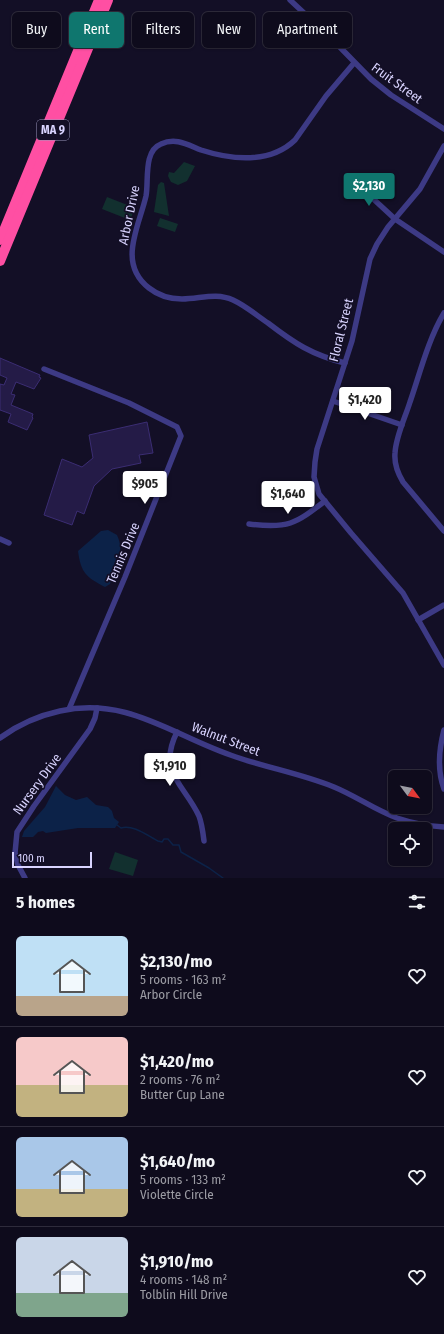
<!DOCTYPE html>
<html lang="en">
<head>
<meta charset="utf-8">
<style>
	body { margin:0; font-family:"Fira Sans Condensed",sans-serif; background:#171425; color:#f1f3f6; height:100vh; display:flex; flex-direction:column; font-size:15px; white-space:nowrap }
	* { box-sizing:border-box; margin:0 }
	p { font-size:13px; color:#9b9ba3 }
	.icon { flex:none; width:22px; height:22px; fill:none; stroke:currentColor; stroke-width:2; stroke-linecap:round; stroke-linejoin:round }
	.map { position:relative; height:878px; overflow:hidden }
	.drawer { display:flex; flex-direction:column; background:#0e0b1c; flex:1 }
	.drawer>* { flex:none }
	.top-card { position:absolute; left:12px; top:12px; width:420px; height:36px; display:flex; gap:8px }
	.needle { width:26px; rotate:122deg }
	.tools { position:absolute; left:388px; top:770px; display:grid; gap:8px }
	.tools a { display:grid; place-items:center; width:44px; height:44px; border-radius:6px; background:#0e0b1c; box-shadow:0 1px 3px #0004,0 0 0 1px #2e2b3b; font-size:20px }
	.scale { position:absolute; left:12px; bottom:10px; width:80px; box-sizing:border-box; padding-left:4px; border:2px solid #d9d4ff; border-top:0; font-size:11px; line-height:14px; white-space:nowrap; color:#d9d4ff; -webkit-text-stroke:3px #130f26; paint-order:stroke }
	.price { position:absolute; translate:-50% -34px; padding:0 9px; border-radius:4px; background:#fff; color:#222; font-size:13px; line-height:26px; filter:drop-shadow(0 1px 2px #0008) }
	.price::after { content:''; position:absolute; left:50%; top:24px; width:12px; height:9px; margin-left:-6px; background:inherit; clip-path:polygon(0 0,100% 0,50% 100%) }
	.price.on { background:#0f766e; color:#fff }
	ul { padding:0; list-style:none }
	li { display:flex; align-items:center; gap:12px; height:100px; padding:0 16px }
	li+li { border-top:1px solid #2e2b3b }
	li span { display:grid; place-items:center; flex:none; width:112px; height:80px; border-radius:6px; color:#555 }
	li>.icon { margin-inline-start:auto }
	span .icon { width:48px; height:48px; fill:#fffc; stroke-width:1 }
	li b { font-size:17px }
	h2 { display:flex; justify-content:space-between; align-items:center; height:48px; padding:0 16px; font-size:17px }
	.chip { padding:0 14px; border-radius:6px; background:#0e0b1c; box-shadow:0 1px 3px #0004,0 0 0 1px #2e2b3b; font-size:14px; line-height:36px }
	.chip.on { background:#0f766e; color:#fff }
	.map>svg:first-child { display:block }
</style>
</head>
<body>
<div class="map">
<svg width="444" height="878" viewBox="0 0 444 878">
	<rect width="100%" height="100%" fill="#130f26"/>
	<g fill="#12302f">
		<path d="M184 162 195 166 187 181 178 185 171 182 168 176 169 172 174 173Z"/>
		<path d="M161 182 164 183 169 216 154 212 158 185Z"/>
		<path d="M107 197 135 208 130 220 102 209Z"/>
		<path d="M160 218 178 224 175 232 157 226Z"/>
		<path d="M115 852 138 860 133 876 109 869Z"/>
	</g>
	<g fill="#0c2248">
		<path d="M108 530 117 535C125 552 117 567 110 584L105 587C86 577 81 573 78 551L101 531Z"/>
		<path d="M56 786 65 795 76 800 87 797 96 805 108 807 112 811 114 818 119 822 115 828H78L46 833 43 831 38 832 33 837H22L24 831 45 807Z"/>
	</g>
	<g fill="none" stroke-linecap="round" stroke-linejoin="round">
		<path stroke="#0c2248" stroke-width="1.5" d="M117 825 121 828C133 824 148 836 158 841L162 842 164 839H168L173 845H179L181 852 209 868 223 878"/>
	</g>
	<g fill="#241b47" stroke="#3b2d73">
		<path d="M0 358 40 375 39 377 41 378 34 389 16 382 11 394 15 395 11 405 33 414 32 417 33 418 27 430 8 422 11 414 0 410V384L4 385 7 378 0 375Z"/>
		<path d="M147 422 153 453 139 455 141 463 112 469 94 486 84 514 77 511 72 525 44 515 62 459 82 467 93 458 89 435Z"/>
	</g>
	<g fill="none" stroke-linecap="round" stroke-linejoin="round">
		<g stroke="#3d3a85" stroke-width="5.5">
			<path d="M290 0 331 38 371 79 391 95 444 129"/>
			<path d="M444 146 420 189 388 227 377 244 370 259 352 341 317 449 315 462 314 477 319 494 351 533 403 593 444 665"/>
			<path d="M355 182 395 219 444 252"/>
			<path d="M444 313C428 340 420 373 410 402 405 418 396 436 395 453 394 464 397 472 403 482L444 531"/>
			<path d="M345 363C312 355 294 343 268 323 256 315 246 306 233 300 216 292 200 299 182 299 170 299 159 296 149 288 117 263 139 227 146 196 149 181 143 151 161 144 176 137 188 145 201 150 232 160 270 164 295 140L326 96 354 63"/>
			<path d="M44 369 129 403 177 427 181 436 125 577 69 709"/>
			<path d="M333 401 402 425"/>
			<path d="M249 524C288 529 295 524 325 501"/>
			<path d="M0 539 9 543"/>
			<path d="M418 620 444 605"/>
			<path d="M444 730C439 749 437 770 444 789"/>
			<path d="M177 732C157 772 184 784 199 816 202 824 203 833 204 841"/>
			<path d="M0 738C19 724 37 716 60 711 129 696 174 737 236 757 268 768 302 774 334 787 356 796 375 810 397 818 412 823 428 826 444 827"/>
			<path d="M25 878 18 865 15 853 17 832 34 806 90 729 95 718 97 708"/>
		</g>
		<g stroke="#ff4fa3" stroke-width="10">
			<path d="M0 240 99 0"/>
			<path d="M0 261 108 0"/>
		</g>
	</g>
	<g text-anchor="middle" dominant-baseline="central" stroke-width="3.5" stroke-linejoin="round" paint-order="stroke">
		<rect fill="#130f26" stroke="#9e99be" stroke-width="1" x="37" y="120" width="32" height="20" rx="3"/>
		<g font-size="12" font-weight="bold" fill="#d9d4ff">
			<text x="53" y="130">MA 9</text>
		</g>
		<g font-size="13" fill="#d9d4ff" stroke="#130f26">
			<text transform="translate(397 83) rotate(36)">Fruit Street</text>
			<text transform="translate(129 215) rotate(-78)">Arbor Drive</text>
			<text transform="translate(341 330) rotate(-76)">Floral Street</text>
			<text transform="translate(123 553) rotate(-67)">Tennis Drive</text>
			<text transform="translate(226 739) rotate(21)">Walnut Street</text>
			<text transform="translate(37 784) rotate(-54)">Nursery Drive</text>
		</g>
	</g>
</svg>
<div class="tools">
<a><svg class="needle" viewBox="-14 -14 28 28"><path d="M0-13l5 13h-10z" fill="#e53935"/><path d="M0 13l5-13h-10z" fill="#9b9ba3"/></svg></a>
<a><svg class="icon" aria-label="locate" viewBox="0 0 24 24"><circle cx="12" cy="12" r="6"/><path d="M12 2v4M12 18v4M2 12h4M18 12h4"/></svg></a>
</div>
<div class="scale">100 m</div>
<b class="price on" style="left:369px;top:207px">$2,130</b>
<b class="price" style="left:365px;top:421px">$1,420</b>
<b class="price" style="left:145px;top:505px">$905</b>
<b class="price" style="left:288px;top:515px">$1,640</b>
<b class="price" style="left:170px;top:787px">$1,910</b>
<div class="top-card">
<a class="chip">Buy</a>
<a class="chip on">Rent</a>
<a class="chip">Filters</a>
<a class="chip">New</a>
<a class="chip">Apartment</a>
</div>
</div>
<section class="drawer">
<h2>5 homes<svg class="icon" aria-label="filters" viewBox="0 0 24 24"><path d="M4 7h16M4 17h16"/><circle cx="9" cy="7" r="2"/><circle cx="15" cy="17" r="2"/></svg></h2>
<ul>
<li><span style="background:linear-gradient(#bfe0f5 75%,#b9a48a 0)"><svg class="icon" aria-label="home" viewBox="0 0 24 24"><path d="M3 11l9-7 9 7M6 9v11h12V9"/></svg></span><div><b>$2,130/mo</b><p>5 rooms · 163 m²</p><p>Arbor Circle</p></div><svg class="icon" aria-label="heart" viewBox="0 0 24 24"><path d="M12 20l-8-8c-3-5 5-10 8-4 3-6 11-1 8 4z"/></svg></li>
<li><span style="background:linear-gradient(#f6c9c9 60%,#c2b280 0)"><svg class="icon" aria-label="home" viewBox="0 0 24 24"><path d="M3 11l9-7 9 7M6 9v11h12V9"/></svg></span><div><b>$1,420/mo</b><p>2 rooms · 76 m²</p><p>Butter Cup Lane</p></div><svg class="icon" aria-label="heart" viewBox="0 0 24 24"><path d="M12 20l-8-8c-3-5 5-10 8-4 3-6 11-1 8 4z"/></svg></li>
<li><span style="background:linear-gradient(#a9c7e8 65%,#c2b280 0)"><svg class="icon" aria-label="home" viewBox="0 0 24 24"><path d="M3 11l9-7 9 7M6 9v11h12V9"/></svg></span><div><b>$1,640/mo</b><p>5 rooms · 133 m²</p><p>Violette Circle</p></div><svg class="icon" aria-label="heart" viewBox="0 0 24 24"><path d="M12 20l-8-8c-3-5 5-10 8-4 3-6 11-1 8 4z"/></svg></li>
<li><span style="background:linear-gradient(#c9d6e8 70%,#7fa58c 0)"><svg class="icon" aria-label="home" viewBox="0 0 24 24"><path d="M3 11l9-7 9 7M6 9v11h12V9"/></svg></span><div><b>$1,910/mo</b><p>4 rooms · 148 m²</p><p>Tolblin Hill Drive</p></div><svg class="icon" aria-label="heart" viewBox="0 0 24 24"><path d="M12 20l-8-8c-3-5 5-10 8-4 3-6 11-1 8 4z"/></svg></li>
</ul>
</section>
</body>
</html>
